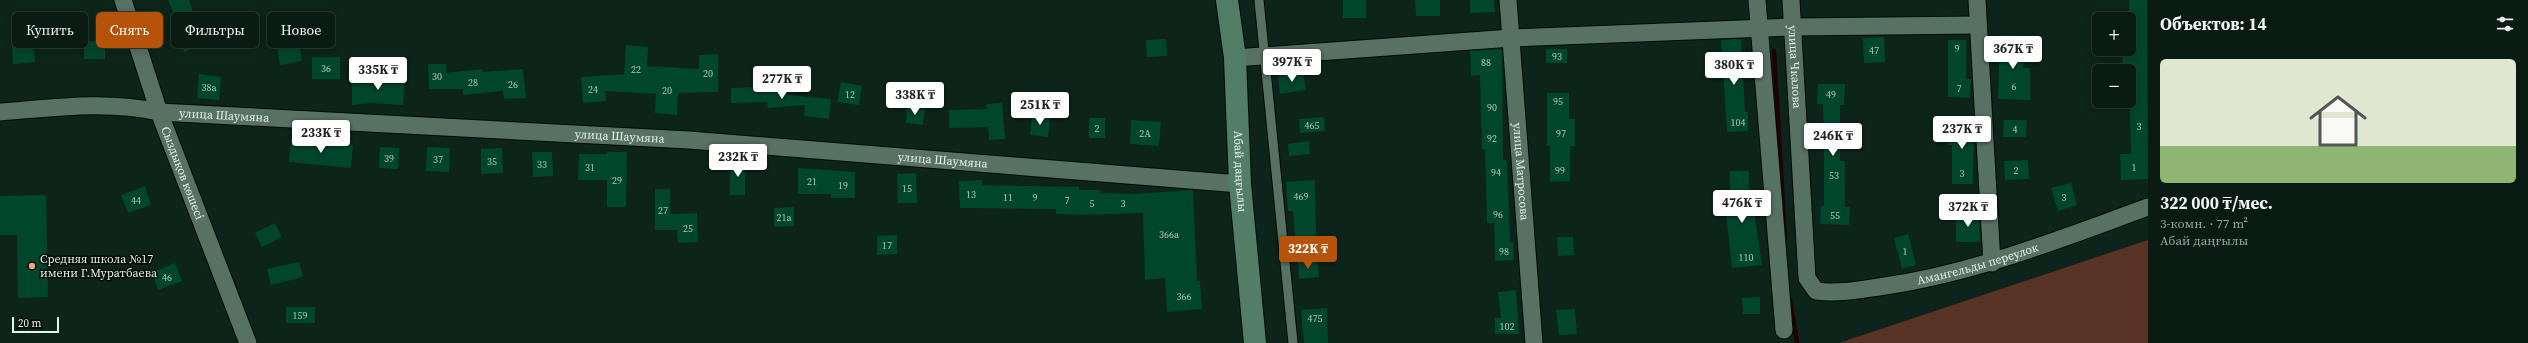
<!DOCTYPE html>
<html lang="ru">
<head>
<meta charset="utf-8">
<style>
	body { margin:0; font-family:"Source Serif 4",serif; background:#172821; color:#f1f3f6; height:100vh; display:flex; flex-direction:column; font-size:15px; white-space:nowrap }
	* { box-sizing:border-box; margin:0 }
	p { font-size:13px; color:#99a1a0 }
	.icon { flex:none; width:22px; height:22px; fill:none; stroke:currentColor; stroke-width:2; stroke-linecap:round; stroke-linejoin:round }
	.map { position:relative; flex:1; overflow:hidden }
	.sheet { display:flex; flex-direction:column; background:#091b13; width:380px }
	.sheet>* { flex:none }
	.hud { position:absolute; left:12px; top:12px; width:380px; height:36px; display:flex; gap:8px }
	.buttons { position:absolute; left:2092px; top:12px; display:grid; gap:8px }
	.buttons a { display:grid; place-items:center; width:44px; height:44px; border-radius:6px; background:#091b13; box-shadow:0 2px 10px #0003,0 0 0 1px #293933; font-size:20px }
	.scale { position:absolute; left:12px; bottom:10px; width:47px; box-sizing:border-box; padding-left:4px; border:2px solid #e5f3eb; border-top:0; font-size:11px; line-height:14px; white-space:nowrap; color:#e5f3eb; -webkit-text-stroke:3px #030b06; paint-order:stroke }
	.price { position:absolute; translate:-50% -34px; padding:0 9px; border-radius:4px; background:#fff; color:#222; font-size:13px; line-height:26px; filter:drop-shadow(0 1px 2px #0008) }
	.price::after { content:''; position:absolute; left:50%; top:24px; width:12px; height:9px; margin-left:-6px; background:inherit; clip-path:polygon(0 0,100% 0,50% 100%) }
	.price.on { background:#b45309; color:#fff }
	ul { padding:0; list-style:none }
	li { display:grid; align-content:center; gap:8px; height:212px; padding:0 12px }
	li+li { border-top:1px solid #293933 }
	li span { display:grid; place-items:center; height:124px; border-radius:6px; color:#555 }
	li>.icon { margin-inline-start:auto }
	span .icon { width:72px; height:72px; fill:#fffc; stroke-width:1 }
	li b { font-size:17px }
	h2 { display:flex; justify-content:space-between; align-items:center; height:48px; padding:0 12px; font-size:17px }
	.chip { padding:0 14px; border-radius:6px; background:#091b13; box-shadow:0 2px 10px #0003,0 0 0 1px #293933; font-size:14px; line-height:36px }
	.chip.on { background:#b45309; color:#fff }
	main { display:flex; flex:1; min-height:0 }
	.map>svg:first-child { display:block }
</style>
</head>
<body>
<main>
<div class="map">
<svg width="2148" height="343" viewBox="0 0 2148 343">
	<rect width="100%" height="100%" fill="#0c2419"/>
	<path fill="#583225" d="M2148 240V343H1839Z"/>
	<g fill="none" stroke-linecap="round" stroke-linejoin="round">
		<g stroke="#200100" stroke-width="4.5">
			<path d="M1774 51 1785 241"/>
			<path d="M1790 300 1797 343"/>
		</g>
	</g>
	<g fill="#00462c">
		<path d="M168 0H189L204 44 184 52 176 30 180 28Z"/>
		<rect x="1343" y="0" width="23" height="18"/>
		<path d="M1415 0H1440V16H1416Z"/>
		<path d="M1470 0H1494L1495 12 1470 13Z"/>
		<path d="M2129 0H2147L2148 179 2121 180 2120 154H2131L2129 71H2123L2122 49H2129Z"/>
		<path d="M2000 35 2024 36 2023 68H2030V100L1998 99Z"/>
		<path d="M298 37 302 61 280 65 276 41Z"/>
		<path d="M1884 37 1885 62 1864 63 1863 38Z"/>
		<path d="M1166 39 1167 56 1147 57 1146 40Z"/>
		<path d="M1741 39 1745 112H1748V131L1727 132 1721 40Z"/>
		<path d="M1948 40H1966V79H1971L1970 98 1948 97Z"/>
		<rect x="84" y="41" width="21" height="18"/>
		<path d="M33 43 35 62 13 64 12 44Z"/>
		<path d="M626 45 648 47 647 66 699 69V55L718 54V92L678 93 677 115 655 113 656 94 605 91 606 101 583 103 581 77 624 74Z"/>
		<path d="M1502 49 1503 160H1507L1510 242H1513L1514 260 1495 261 1494 223H1487L1485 149H1482L1480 75 1471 76 1470 51Z"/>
		<rect x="1546" y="49" width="21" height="14"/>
		<rect x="312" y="57" width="28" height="22"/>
		<path d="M428 64H446V73L482 69V72L523 69 526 98 504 99 503 91 463 95V89H429Z"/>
		<path d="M1303 72 1306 90 1280 94 1278 76Z"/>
		<path d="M199 74 221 77 219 100 197 98Z"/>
		<path d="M352 77 405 80 403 105 370 103 352 105Z"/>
		<path d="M841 82 862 86 859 105 837 102Z"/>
		<path d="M786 84 787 95 831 99 829 119 804 116 805 105 768 108 767 102 731 103V88L766 87V86Z"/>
		<path d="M1818 84H1845L1844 105H1840V161H1845V207H1850L1849 225 1820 224 1821 206H1824V140L1823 104H1817Z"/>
		<path d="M1547 93H1569V119H1575V146H1570V181L1550 182V146H1547Z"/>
		<path d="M1002 103 1005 139 989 140 988 127 949 128V110L987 109 986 104Z"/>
		<path d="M907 107 925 109 923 125 906 123Z"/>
		<path d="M1032 115 1050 117 1048 137 1030 135Z"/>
		<path d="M1324 117 1325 131 1300 133 1299 119Z"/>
		<rect x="1089" y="118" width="16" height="20"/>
		<path d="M1131 120 1161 122 1159 146 1130 144Z"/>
		<path d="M1948 120H1974L1973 184H1952V145H1948Z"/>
		<path d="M2004 120H2027L2026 137H2003Z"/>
		<path d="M291 139 353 145 351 168 289 162Z"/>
		<path d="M1309 141 1310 154 1289 156 1288 144Z"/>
		<path d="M380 147 399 148 398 169 379 168Z"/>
		<path d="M427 147 450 148 449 172 426 171Z"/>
		<path d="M502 148 503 173 481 174V149Z"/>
		<path d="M532 152H552L553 176 533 177Z"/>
		<path d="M607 152H627L626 207H607V180H578L579 154H607Z"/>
		<rect x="730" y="160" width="15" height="35"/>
		<path d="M2028 160 2029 179 2005 180 2004 161Z"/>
		<path d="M798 168 855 172V198H831V194H798Z"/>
		<path d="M1730 171H1749V211H1754L1762 265 1732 268 1726 213H1730Z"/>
		<path d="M916 173 917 203H898L897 174Z"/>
		<path d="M982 180V185L1079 187V190H1100V193L1133 194 1193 190 1197 281H1200L1202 309 1167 312 1165 278 1145 280 1143 213 1084 215 1056 214V209L960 208 959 181Z"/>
		<path d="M1315 180 1316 237 1295 238 1293 211H1288L1286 182Z"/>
		<path d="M2071 183 2077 205 2058 211 2051 188Z"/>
		<path d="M145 186 151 205 128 213 121 195Z"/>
		<path d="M655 189H670V214L697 213 698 242 678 243 677 230H655Z"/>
		<path d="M46 195 48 297 18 298 17 235H0V196Z"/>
		<path d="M794 207V226L774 227V208Z"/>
		<path d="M1956 213H1979L1980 242H1956Z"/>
		<path d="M275 223 282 237 262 247 255 233Z"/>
		<path d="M1908 234 1916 265 1902 269 1894 238Z"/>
		<path d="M897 235V254L877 255V236Z"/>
		<path d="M1557 237H1573L1574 255 1558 256Z"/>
		<path d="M1317 260 1319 277 1299 279 1298 262Z"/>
		<path d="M299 262 303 277 271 285 267 269Z"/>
		<path d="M175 263 182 281 158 290 152 272Z"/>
		<path d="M1516 290 1519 334H1495V318H1501L1498 292Z"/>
		<path d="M1760 297V314H1743L1742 298Z"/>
		<rect x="286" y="307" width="29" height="16"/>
		<path d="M1327 308 1328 343H1304L1301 310Z"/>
		<path d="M1575 309 1577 334 1559 335 1556 310Z"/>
	</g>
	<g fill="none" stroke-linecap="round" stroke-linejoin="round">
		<defs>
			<path id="lane" d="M1259 0 1293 343"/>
			<g id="street">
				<path id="s1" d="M123 0 159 112 248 343"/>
				<path id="s2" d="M1508 0 1534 343"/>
				<path d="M1757 0 1784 330"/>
				<path id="s3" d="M1791 0 1807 278 1816 291C1837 294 1858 290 1879 287 1973 274 2060 239 2148 207"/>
				<path d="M1977 0 1992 263"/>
				<path d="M1235 58 1512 38 1793 27 1978 25"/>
				<path id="s4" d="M0 112C52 108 107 100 159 112L689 140 1240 184"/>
			</g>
			<g id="secondary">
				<path id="s5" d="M1227 0 1235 58 1240 184 1255 343"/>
			</g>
		</defs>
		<use href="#lane" stroke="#000d04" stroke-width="11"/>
		<use href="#street" stroke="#000d04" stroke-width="19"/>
		<use href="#secondary" stroke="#000d04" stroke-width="24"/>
		<use href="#lane" stroke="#577163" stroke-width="9"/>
		<use href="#street" stroke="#577163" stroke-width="17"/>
		<use href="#secondary" stroke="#527e68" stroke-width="22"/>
	</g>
	<circle fill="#f39f82" stroke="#030b06" stroke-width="1.5" cx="32" cy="266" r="4"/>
	<g text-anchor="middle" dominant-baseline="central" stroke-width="3" stroke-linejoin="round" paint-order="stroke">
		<g font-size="10" fill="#acc8bb">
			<text x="1957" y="48">9</text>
			<text x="1874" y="50">47</text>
			<text x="1557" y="56">93</text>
			<text x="1486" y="62">88</text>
			<text x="326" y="68">36</text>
			<text x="636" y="69">22</text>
			<text x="708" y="73">20</text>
			<text x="437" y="76">30</text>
			<text x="473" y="82">28</text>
			<text x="513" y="84">26</text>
			<text x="2014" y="86">6</text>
			<text x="209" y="87">38а</text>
			<text x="1959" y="88">7</text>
			<text x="593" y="89">24</text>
			<text x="667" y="90">20</text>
			<text x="850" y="94">12</text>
			<text x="1831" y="94">49</text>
			<text x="1558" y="101">95</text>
			<text x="1492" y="107">90</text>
			<text x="1738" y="122">104</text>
			<text x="1312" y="125">465</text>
			<text x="2139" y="126">3</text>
			<text x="1097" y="128">2</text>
			<text x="2015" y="129">4</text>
			<text x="1145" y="133">2А</text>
			<text x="1561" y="133">97</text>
			<text x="1492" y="138">92</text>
			<text x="389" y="158">39</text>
			<text x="438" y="159">37</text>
			<text x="492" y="161">35</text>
			<text x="542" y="164">33</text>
			<text x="590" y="167">31</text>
			<text x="2134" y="167">1</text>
			<text x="1560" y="170">99</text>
			<text x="2016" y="170">2</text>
			<text x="1496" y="172">94</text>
			<text x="1962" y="173">3</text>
			<text x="1834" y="175">53</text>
			<text x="617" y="180">29</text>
			<text x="812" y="181">21</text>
			<text x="843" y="185">19</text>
			<text x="907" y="188">15</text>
			<text x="971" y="194">13</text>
			<text x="1301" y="196">469</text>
			<text x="1008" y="197">11</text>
			<text x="1035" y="197">9</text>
			<text x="2064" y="197">3</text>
			<text x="136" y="200">44</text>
			<text x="1067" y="200">7</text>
			<text x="1092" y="203">5</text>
			<text x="1123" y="203">3</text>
			<text x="663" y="210">27</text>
			<text x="1498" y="214">96</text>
			<text x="1835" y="215">55</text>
			<text x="784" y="217">21а</text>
			<text x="688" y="228">25</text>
			<text x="1169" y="234">366а</text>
			<text x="887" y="245">17</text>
			<text x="1504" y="251">98</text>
			<text x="1905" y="251">1</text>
			<text x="1746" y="257">110</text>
			<text x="167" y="277">46</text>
			<text x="1184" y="296">366</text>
			<text x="300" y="315">159</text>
			<text x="1315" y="318">475</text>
			<text x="1507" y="326">102</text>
		</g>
		<g font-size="12" fill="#e5f3eb" stroke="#030b06">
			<text stroke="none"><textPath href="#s3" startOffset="67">улица Чкалова</textPath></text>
			<text stroke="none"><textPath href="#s4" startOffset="225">улица Шаумяна</textPath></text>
			<text stroke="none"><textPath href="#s4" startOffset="621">улица Шаумяна</textPath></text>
			<text stroke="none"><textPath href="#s4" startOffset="945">улица Шаумяна</textPath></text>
			<text stroke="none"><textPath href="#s5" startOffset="172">Абай даңғылы</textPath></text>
			<text stroke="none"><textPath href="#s2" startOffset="172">улица Матросова</textPath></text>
			<text stroke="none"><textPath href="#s1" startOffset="183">Сыздықов көшесі</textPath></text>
			<text stroke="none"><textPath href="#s3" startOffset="459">Амангельды переулок</textPath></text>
		</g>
		<g font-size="12" fill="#e5f3eb" stroke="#030b06" text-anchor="start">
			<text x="40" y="259">Средняя школа №17<tspan x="40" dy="14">имени Г.Муратбаева</tspan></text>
		</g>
	</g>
</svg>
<div class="buttons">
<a>+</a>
<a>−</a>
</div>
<div class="scale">20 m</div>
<b class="price" style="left:2013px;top:70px">367K ₸</b>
<b class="price" style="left:1292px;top:83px">397K ₸</b>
<b class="price" style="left:1734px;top:86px">380K ₸</b>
<b class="price" style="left:378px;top:91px">335K ₸</b>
<b class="price" style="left:782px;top:100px">277K ₸</b>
<b class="price" style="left:915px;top:116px">338K ₸</b>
<b class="price" style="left:1040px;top:126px">251K ₸</b>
<b class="price" style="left:1962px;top:150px">237K ₸</b>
<b class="price" style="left:321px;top:154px">233K ₸</b>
<b class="price" style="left:1833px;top:157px">246K ₸</b>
<b class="price" style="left:738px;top:178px">232K ₸</b>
<b class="price" style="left:1742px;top:224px">476K ₸</b>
<b class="price" style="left:1968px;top:228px">372K ₸</b>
<b class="price on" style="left:1308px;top:270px">322K ₸</b>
<div class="hud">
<a class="chip">Купить</a>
<a class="chip on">Снять</a>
<a class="chip">Фильтры</a>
<a class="chip">Новое</a>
</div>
</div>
<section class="sheet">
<h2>Объектов: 14<svg class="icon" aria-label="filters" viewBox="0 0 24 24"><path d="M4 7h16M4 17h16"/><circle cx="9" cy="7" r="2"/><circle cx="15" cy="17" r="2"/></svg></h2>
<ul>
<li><span style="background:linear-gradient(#dfe7d0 70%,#8fb573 0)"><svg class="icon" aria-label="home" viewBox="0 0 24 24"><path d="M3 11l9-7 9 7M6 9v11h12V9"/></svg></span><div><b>322 000 ₸/мес.</b><p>3-комн. · 77 m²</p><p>Абай даңғылы</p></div></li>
</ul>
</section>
</main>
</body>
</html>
